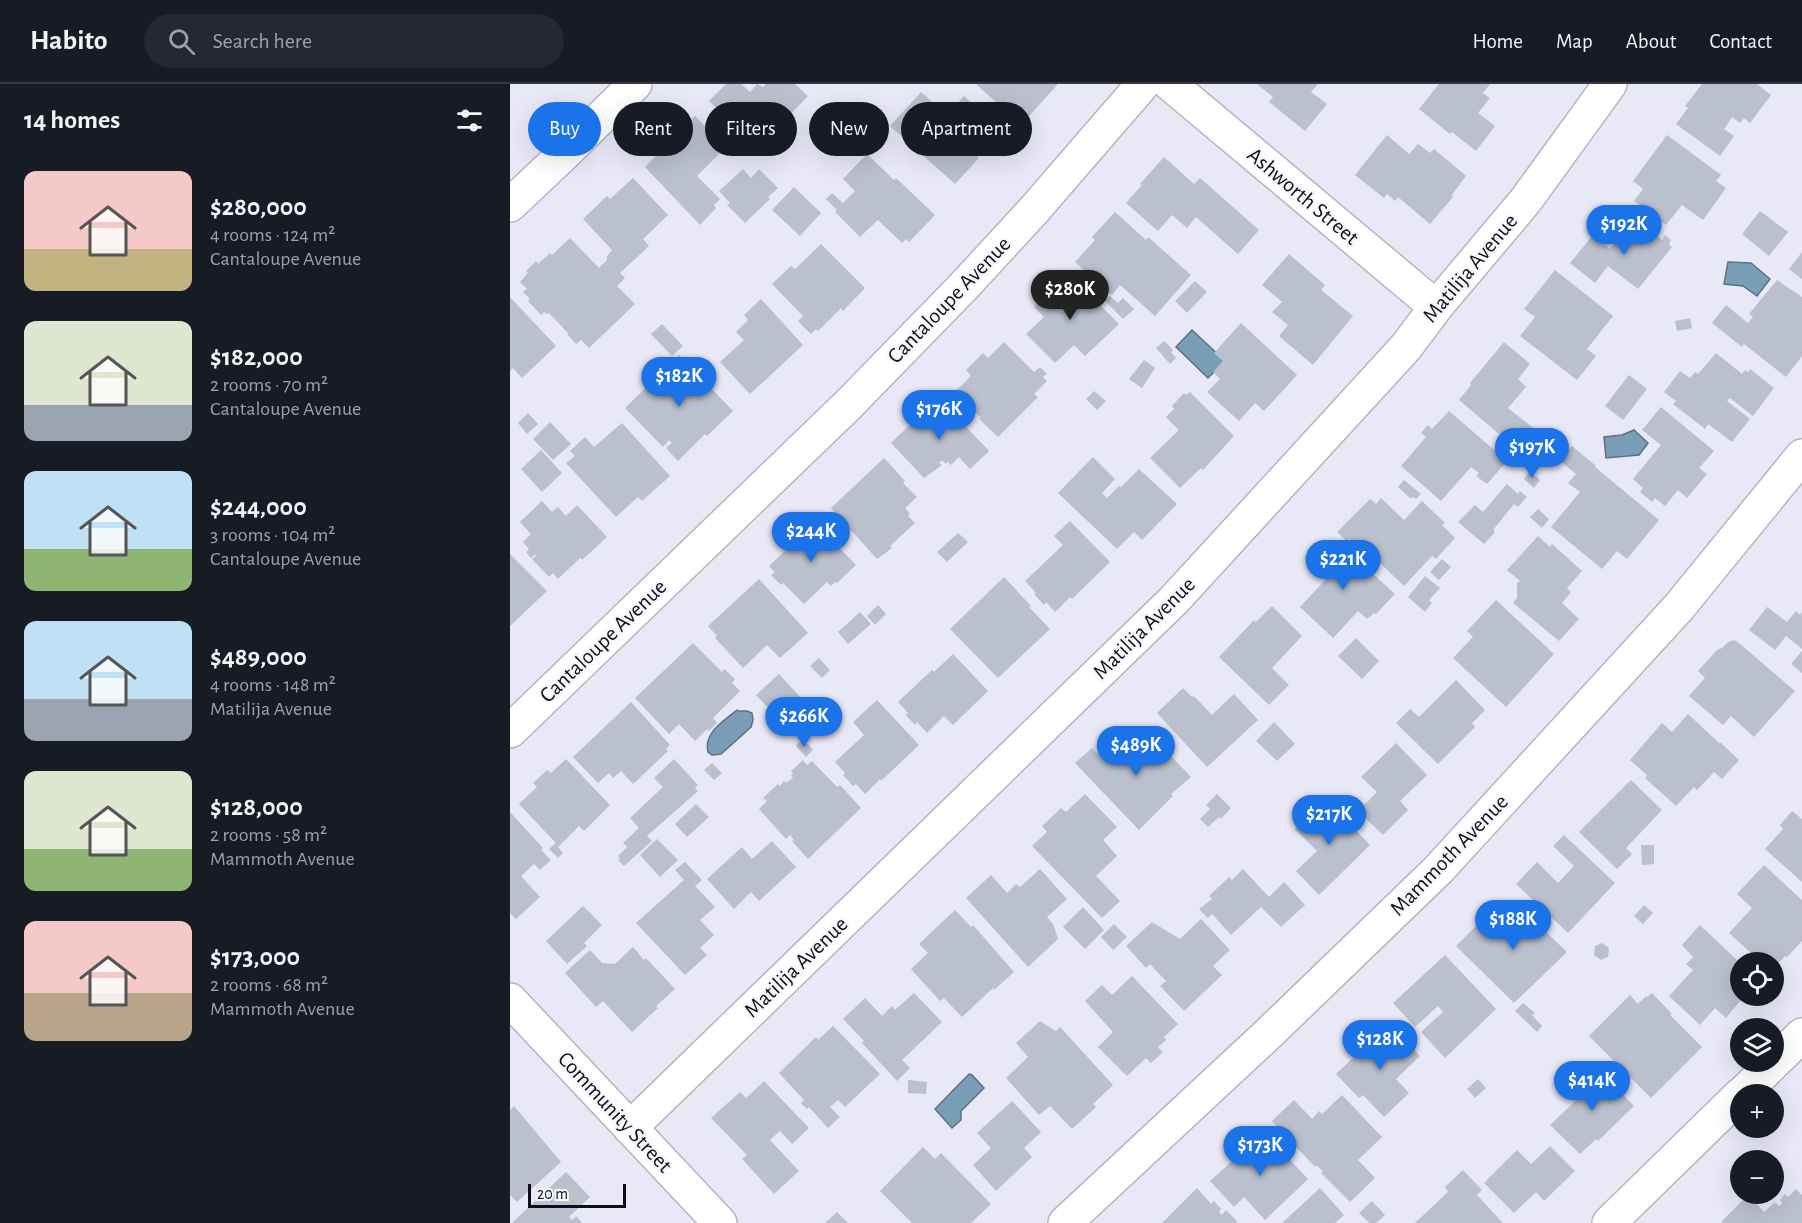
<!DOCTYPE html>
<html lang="en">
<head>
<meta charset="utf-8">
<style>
	body { margin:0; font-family:"Alegreya Sans",sans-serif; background:#242831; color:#f1f3f6; height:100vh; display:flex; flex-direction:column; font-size:22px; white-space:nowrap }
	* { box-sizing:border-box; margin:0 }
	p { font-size:20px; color:#9ea1a6 }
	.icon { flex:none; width:33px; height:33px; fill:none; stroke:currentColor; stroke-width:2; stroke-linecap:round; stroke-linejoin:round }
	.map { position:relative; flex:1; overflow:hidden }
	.sheet { display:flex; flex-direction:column; background:#171b24; width:510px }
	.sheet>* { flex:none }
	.banner { position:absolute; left:18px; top:18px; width:570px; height:54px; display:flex; gap:12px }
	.buttons { position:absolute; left:1220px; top:868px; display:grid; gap:12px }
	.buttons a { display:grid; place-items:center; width:54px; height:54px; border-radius:50%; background:#171b24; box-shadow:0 6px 24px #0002; font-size:30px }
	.scale { position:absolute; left:18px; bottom:15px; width:98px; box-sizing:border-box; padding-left:6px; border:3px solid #0e0d12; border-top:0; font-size:16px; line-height:21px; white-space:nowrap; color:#0e0d12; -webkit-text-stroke:4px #f6f6ff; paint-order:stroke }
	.price { position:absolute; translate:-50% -51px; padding:0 14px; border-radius:21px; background:#1a73e8; color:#fff; font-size:20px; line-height:39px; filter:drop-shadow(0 2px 3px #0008) }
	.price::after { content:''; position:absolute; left:50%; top:36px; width:18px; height:14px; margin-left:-9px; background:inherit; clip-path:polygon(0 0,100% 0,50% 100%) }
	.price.current { background:#222; color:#fff }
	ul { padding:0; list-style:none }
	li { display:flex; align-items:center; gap:18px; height:150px; padding:0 24px }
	li span { display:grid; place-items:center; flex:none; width:168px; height:120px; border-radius:12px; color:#555 }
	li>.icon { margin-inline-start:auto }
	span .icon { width:72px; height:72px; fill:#fffc; stroke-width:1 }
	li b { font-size:26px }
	h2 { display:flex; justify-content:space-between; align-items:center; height:72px; padding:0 24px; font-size:26px }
	.pill { padding:0 21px; border-radius:27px; background:#171b24; box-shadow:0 6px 24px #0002; font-size:21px; line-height:54px }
	.pill.current { background:#1a73e8; color:#fff }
	header { display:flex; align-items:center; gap:36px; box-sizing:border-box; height:84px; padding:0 30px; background:#171b24; border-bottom:2px solid #363941 }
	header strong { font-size:28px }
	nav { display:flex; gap:33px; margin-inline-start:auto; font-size:21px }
	.search { width:420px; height:54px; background:#242831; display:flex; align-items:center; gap:15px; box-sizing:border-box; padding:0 21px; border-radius:33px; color:#9ea1a6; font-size:22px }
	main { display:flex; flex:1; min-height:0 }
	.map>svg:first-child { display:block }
</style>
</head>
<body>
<header>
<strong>Habito</strong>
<div class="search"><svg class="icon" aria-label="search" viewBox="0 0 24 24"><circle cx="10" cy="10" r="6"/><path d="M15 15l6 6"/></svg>Search here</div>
<nav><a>Home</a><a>Map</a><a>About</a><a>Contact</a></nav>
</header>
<main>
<section class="sheet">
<h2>14 homes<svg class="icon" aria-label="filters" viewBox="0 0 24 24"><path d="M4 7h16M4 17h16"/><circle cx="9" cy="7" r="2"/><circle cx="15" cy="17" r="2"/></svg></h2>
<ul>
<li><span style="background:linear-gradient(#f6c9c9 65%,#c2b280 0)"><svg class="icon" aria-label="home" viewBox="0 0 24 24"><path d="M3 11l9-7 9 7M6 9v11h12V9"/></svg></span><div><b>$280,000</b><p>4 rooms · 124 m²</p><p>Cantaloupe Avenue</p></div></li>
<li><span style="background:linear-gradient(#dfe7d0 70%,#9aa5b1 0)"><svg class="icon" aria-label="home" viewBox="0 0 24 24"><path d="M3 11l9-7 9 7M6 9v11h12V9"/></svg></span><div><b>$182,000</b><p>2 rooms · 70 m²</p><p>Cantaloupe Avenue</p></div></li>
<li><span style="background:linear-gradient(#bfe0f5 65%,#8fb573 0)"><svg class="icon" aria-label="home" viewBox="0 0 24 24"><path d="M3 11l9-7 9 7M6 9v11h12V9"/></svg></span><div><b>$244,000</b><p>3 rooms · 104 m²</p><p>Cantaloupe Avenue</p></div></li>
<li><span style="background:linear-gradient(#bfe0f5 65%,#9aa5b1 0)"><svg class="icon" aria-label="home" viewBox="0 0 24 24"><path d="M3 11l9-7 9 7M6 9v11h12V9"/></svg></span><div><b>$489,000</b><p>4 rooms · 148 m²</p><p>Matilija Avenue</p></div></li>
<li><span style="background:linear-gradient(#dfe7d0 65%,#8fb573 0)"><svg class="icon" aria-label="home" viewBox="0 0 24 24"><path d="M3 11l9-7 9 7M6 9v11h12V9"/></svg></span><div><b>$128,000</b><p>2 rooms · 58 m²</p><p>Mammoth Avenue</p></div></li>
<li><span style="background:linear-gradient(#f6c9c9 60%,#b9a48a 0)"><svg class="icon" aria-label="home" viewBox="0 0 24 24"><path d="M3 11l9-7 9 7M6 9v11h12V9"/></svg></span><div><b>$173,000</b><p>2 rooms · 68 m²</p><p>Mammoth Avenue</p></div></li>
</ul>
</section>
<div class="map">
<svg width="1292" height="1139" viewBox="0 0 1292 1139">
	<rect width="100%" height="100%" fill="#e8e8f7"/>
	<g fill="#7b9eb7" stroke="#5a7286" stroke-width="1.5">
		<path d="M1218 178 1241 179 1260 195 1247 212 1233 202 1214 200Z"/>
		<path d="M682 246 715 277 698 294 666 263Z"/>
		<path d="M1124 346 1138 359 1129 371 1096 374 1094 353 1112 351Z"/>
		<path d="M227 626 228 627H237L242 629 243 636 241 643 211 670 202 671 198 668C193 649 214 637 227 626Z"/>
		<path d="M459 990 462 991 474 1004 451 1027V1036L442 1044 425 1025Z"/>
	</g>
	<g fill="#bac0ce">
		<path d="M216 0H231L240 8 247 0 253 3 256 0H285L298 12 250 62 223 37 222 39 199 17Z"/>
		<path d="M468 0H548L511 41 467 1Z"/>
		<path d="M747 0H808L801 8 817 20 795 47 759 18 763 13Z"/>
		<path d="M929 0H980L973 9 980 14 968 29 985 42 966 67 942 48 940 50 909 25Z"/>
		<path d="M1192 0H1247L1261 11 1240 39 1234 34 1230 39 1222 33 1214 45 1224 52 1210 72 1166 40 1178 24 1175 22Z"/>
		<path d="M411 8 437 31 454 12 484 39 460 66 469 74 445 100 380 42Z"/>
		<path d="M185 32 216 63 187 92 210 115 204 121 206 124 190 141 135 83Z"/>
		<path d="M877 51 899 70 908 60 920 69 924 65 956 92 941 112 943 113 920 140 888 113 885 117 877 110 874 114 845 91Z"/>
		<path d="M1157 51 1211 91 1206 97 1216 104 1193 136 1172 121 1156 141 1145 133 1143 135 1132 128 1134 124 1124 117 1133 105 1123 97Z"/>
		<path d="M357 70 384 96 386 94 425 131 399 158 396 155 392 159 368 136 350 153 325 128 327 126 316 115 322 109 333 119 345 107 333 95Z"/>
		<path d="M654 73 684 100 690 94 749 146 728 170 686 133 677 144 662 131 648 147 616 119 632 101 630 100Z"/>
		<path d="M233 85 241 94 249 85 268 104 258 113 260 115 235 139 217 121 220 119 209 107Z"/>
		<path d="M123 94 158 131 133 155 139 162 110 189 115 194 107 202 125 220 79 264 71 256 66 260 57 250 58 249 39 229 37 230 34 228 31 231 18 217 20 215 13 208 17 205 10 198 18 189 16 187 26 177 28 180 40 169 42 171 60 154 89 184 97 176V172L102 166 73 135 97 112 100 115Z"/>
		<path d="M284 103 311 129 290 152 262 126Z"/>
		<path d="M1250 127 1278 148 1259 172 1232 150Z"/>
		<path d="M605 128 636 156 638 153 681 191 645 232 610 201 602 211 565 178 585 156 582 153Z"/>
		<path d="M1130 138 1152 156 1155 151 1161 156 1159 160 1162 163 1128 205 1098 182 1085 199 1060 179 1083 151 1100 165 1110 153 1116 157Z"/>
		<path d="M311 160 355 204 333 227 331 224 308 247 306 245 301 250 288 237 293 232 262 200 281 182 285 185Z"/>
		<path d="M1292 168V195L1279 185Z"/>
		<path d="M779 170 815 201 811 206 843 232 803 281 769 252 778 241 762 228 772 218 752 201Z"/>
		<path d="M1045 186 1103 232 1077 265 1086 272 1067 296 1010 252 1025 233 1014 225Z"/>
		<path d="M558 189 609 240 575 272 564 261 545 279 516 250 534 233 524 223Z"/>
		<path d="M1267 196 1292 213V272L1276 293 1234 260 1232 263 1202 239 1216 221 1238 239 1243 233 1239 230Z"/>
		<path d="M685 197 697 208 677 229 665 217Z"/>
		<path d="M600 212 608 219 613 214 624 225 613 235 595 217Z"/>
		<path d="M0 213 46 262 12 294 3 284 0 287Z"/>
		<path d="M251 215 293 261 240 310 210 278 234 256 226 248 238 236 234 231Z"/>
		<path d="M1180 234 1182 244 1167 247 1165 237Z"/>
		<path d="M731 239 787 291 754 327 745 319 729 337 697 308 710 295 703 288 713 277 704 269Z"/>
		<path d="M152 240 173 262 162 272 141 250Z"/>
		<path d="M654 257 663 266 661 268 666 274 660 280 646 264Z"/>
		<path d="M494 258 524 288 530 283 537 290 533 293 537 297 524 310 528 313 488 353 469 335 471 334 445 308 461 292 456 286 473 269 478 274Z"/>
		<path d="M994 258 1020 280 1008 295 1016 303 998 324 1026 346 1009 367 949 316 961 301 960 299Z"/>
		<path d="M1206 269 1232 290 1235 286 1238 288 1240 285 1264 304 1243 332 1220 314 1217 317 1240 335 1222 358 1198 340 1195 345 1163 320 1166 317 1154 308 1170 287 1180 294 1185 288 1188 290Z"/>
		<path d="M169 271 223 327 197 352 195 350 168 377 156 364 162 359 159 356 153 363 115 324Z"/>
		<path d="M634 276 645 284 632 304 619 295Z"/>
		<path d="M1119 291 1137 305 1113 336 1095 322Z"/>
		<path d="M584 307 596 317 587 326 576 315Z"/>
		<path d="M680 308 724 352 693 386 691 384 670 404 640 374 669 346 656 333 664 325 662 322 674 309 676 311Z"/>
		<path d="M430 316 436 322 440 318 444 323 441 327 479 367 460 385 449 373 441 381 438 378 436 380 432 376 429 379 432 381 414 394 381 359 410 331 412 334Z"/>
		<path d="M1151 323 1204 367 1189 384 1197 390 1177 414 1168 406 1155 422 1145 414 1142 418 1130 408 1133 404 1123 395 1151 361 1132 346Z"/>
		<path d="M939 327 997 377 977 400 966 392 969 389 961 383 931 417 891 382 916 353 911 349 918 341 922 345Z"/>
		<path d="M18 329 28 340 17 350 8 339Z"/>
		<path d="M40 338 61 360 43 376 23 355Z"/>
		<path d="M112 339 160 392 132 417 128 413 106 433 56 379 65 372 60 367 75 353 84 363Z"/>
		<path d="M1062 362 1086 382 1085 383 1149 436 1117 475 1107 467 1092 485 1041 443 1070 408 1058 399 1066 390 1050 377Z"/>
		<path d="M31 366 52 389 32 408 11 385Z"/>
		<path d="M583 373 605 395 592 409 597 414 609 402 611 403 629 385 667 420 632 456 624 448 607 465 548 409Z"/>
		<path d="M374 374 395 397 393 399 407 413 395 424 400 430 398 432 405 439 380 462 382 464 367 475 321 424Z"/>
		<path d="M1020 387 1030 396 1024 404 1014 395Z"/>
		<path d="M894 396 911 410 906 415 903 413 901 415 888 403Z"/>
		<path d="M997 400 1008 410 1010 407 1017 413 1008 423 1004 420 983 446 985 448 974 460 948 438 965 421 973 428Z"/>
		<path d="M871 414 894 436 912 417 935 439 932 441 945 454 926 475 922 472 894 502 870 479 868 481 863 476 866 474 861 470 859 473 850 464 846 468 837 460 841 456 839 455 837 457 827 448 860 415 866 420Z"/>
		<path d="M32 417 42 428 48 423 56 432 67 421 97 453 72 476 70 474 48 495 43 489 39 493 22 475 26 472 25 470 21 474 16 468 19 465 13 458 21 450 10 438Z"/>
		<path d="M1028 425 1039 435 1032 444 1020 433Z"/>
		<path d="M303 436 346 481 327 499 325 498 321 502 317 498 294 520 273 499 271 501 261 491 265 488 259 482 281 461 279 458Z"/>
		<path d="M560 437 600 478 562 515 560 513 545 528 536 518 534 521 524 510 526 509 515 497 553 461 544 452Z"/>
		<path d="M448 449 458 458 437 478 427 468Z"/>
		<path d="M1028 452 1040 463 1042 460 1072 487 1057 504 1061 508 1052 519 1069 535 1049 557 1003 519 1007 514V499L1010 497 997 486Z"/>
		<path d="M819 455 859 493 863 490 885 510 866 530 864 529 857 535 848 527 823 554 790 523 817 494 799 477Z"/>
		<path d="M0 470 37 507 0 542Z"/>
		<path d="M932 475 941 483 929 496 920 488Z"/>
		<path d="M915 492 930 504 919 516 922 519 915 528 898 513Z"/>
		<path d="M494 493 521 522 519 523 540 545 488 594 440 545Z"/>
		<path d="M249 495 298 549 270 574 257 561 233 584 205 554 207 552 198 542Z"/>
		<path d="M986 516 1044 570 996 623 943 574 963 553 957 547Z"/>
		<path d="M368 521 376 530 365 541 357 532Z"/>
		<path d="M762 522 792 552 762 584 779 601 759 621 709 573 744 536 746 538Z"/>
		<path d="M1257 523 1277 538 1286 527 1290 531 1292 528V565L1276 552 1265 566 1239 546Z"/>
		<path d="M350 528 361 540 338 560 328 548Z"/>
		<path d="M846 554 869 577 852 595 828 572Z"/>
		<path d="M1224 556 1229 559 1285 607 1244 653 1221 632 1213 641 1179 612 1195 594 1188 587 1207 566 1212 564 1218 558Z"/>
		<path d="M183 559 212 588 214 585 225 595 222 599 230 607 203 634 207 639 199 647 197 645 185 657 169 640 159 650 125 614Z"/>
		<path d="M1292 567V589L1281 580Z"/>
		<path d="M443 570 478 607 443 641 434 632 417 649 407 638 405 641 396 631 398 629 388 618 422 586 424 588Z"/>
		<path d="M309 574 320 586 312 594 300 582Z"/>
		<path d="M269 590 291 614 269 635 246 611Z"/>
		<path d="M946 596 975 626 962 639 965 643 928 680 886 639 900 625 909 633Z"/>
		<path d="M673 604 682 613 684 612 702 631 724 610 748 636 697 683 647 629Z"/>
		<path d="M367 616 409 661 371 697 370 695 355 710 346 700 343 702 333 691 335 689 325 678 354 651 343 638Z"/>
		<path d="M121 618 160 661 156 665 158 667 123 700 111 687 103 694 99 689 88 699 63 673Z"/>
		<path d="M1178 630 1209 659H1211L1229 676 1212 695 1204 688 1187 706 1184 703 1166 722 1135 694 1137 691 1120 676 1152 639 1162 648Z"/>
		<path d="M764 638 785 660 767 677 746 657Z"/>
		<path d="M633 643 681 693 661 710 663 712 629 746 565 679 582 664 596 678Z"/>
		<path d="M293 655 303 666 296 673 286 662Z"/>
		<path d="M886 659 917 691 890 717 898 726 873 751 848 727 867 708 851 693Z"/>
		<path d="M56 675 100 721 74 747 69 742 48 763 53 769 48 774 39 765 46 759 9 720 27 703 23 699 37 686 41 689Z"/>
		<path d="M164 675 188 701 185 704 188 707 137 752 142 757 114 782 108 776 110 774 108 772 117 763 113 759 129 744 120 734 153 703 144 694Z"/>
		<path d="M293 676 297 681 302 677 327 703 330 701 351 724 298 775 282 757 284 756 280 751 276 755 249 725 257 717 253 714 268 700 270 702 274 697 276 699 283 694 281 691 283 689 281 687Z"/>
		<path d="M202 679 212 689 204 696 194 686Z"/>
		<path d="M1121 696 1152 726 1116 764 1122 770 1107 785 1069 748Z"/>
		<path d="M575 710 607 743 593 756 607 772 586 792 610 817 592 834 522 762 537 748 532 742 551 724 556 728Z"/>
		<path d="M707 710 721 724 711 735 709 733 698 743 690 735 700 725 696 721Z"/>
		<path d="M816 715 860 761 809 811 786 787 807 767 785 745Z"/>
		<path d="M186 720 199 733 177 753 165 740Z"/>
		<path d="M1282 727 1292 735V798L1255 765 1273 745 1270 741Z"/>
		<path d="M0 728 33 764 31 766 41 776 30 786 24 780 11 792 30 813 6 835 0 829Z"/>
		<path d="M1054 751 1105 799 1058 849 1006 800 1027 778 1048 799 1064 782 1043 762Z"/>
		<path d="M147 755 168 776 150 793 130 771Z"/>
		<path d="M262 757 286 783 249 817 241 808 224 825 197 795 232 763 242 775Z"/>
		<path d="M1131 761H1144V780L1132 781Z"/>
		<path d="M175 778 192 796 185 802 205 823 190 836 204 851 190 864 197 871 175 891 126 839 174 796 165 786Z"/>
		<path d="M1254 781 1292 816V857L1277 873 1275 872 1263 885V879H1252L1219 849 1242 824 1227 810Z"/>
		<path d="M530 785 557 815 537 833 543 840 548 855 518 883 456 814 481 791 497 809 506 800 510 803Z"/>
		<path d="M733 785 759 813 774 798 795 821 771 843 751 823 721 851 702 830 698 834 689 825 702 815 699 812 719 793 722 796Z"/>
		<path d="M1007 819 1021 833 1027 828 1041 842 1035 847 1057 868 1004 919 946 862 971 837 980 846Z"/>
		<path d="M1134 821 1143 829 1133 840 1124 832Z"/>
		<path d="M73 822 92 841 74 859 77 862 57 880 36 857Z"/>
		<path d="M573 823 594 846 575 865 553 843Z"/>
		<path d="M445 826 461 843 463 841 504 888 484 906 483 904 452 933 434 914 430 917 401 885 418 869 409 860Z"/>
		<path d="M691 835 720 866 703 882 712 891 674 927 650 902 656 897 640 880 636 884 616 862 642 838 670 855Z"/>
		<path d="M604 840 617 853 603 866 591 853Z"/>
		<path d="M1190 841 1230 879V912H1234L1216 934 1205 924 1190 941 1159 912 1183 886 1176 880 1183 873 1172 861Z"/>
		<path d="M1092 859 1099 864 1098 873 1091 876 1084 871 1085 862Z"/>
		<path d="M123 863 134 876 136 874 165 905 146 922 148 924 122 948 93 917 86 923 55 889 80 866 92 879 105 880Z"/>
		<path d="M935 871 986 925 935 974 911 948 933 928 928 922 905 943 883 919Z"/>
		<path d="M622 892 668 940 654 953 656 956 648 963 653 968 641 979 636 974 617 992 588 963 603 948 575 917 592 901 602 911Z"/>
		<path d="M404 909 432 938 392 976 400 984 387 997 352 959 354 957 333 935 355 914 372 932 382 922 385 926Z"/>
		<path d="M1142 909 1162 930 1160 931 1192 963 1141 1014 1079 952 1120 911 1128 920 1136 912 1137 913Z"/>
		<path d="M1013 919 1025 929 1022 931 1032 942 1027 948 1005 927Z"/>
		<path d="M530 937 546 947 550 943 603 1001 583 1020 586 1023 562 1045 540 1022 529 1031 496 994 518 973 506 959Z"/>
		<path d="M881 941 910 972 886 995 899 1009 874 1033 853 1011 849 1014 826 990 865 953 866 955Z"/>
		<path d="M323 942 370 990 335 1023 328 1016 320 1023 330 1033 318 1044 299 1023 297 1025 291 1019 294 1016 269 989 306 953 308 956Z"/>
		<path d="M1085 982 1124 1022 1088 1057 1086 1055 1070 1070 1040 1041 1077 1006 1070 998Z"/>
		<path d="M968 995 976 1004 965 1014 957 1005Z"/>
		<path d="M398 996 417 998 416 1010 398 1009Z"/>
		<path d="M254 997 299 1044 282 1060 270 1047 260 1056 289 1087 264 1110 232 1075 237 1071 201 1034 230 1008 236 1014Z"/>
		<path d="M832 1011 872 1053 848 1076 865 1094 840 1118 811 1089 813 1087 806 1081 805 1083 762 1037 784 1016 802 1035 809 1027 812 1030Z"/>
		<path d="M502 1017 531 1048 514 1064 522 1073 486 1107 463 1081 481 1064 467 1049Z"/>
		<path d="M4 1022 51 1078 7 1118 0 1111V1026Z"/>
		<path d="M754 1048 798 1095 755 1136 734 1113 724 1123 700 1097Z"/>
		<path d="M1040 1062 1065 1087 1034 1117 1026 1108 1004 1129 974 1099 1007 1066 1021 1080Z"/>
		<path d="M413 1063 425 1075 431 1069 481 1120 461 1139H402L370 1107Z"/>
		<path d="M953 1086 972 1106 967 1111 993 1139H905L938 1108 935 1103Z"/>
		<path d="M56 1088 80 1113 59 1133 62 1136 66 1132 72 1139H2Z"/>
		<path d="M687 1104 701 1120 704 1117 711 1125 709 1128 712 1131 716 1126 727 1137 726 1139H652Z"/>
		<path d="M810 1104 834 1131 825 1139H772Z"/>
		<path d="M1286 1105 1292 1111V1139H1213L1212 1137 1238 1111 1254 1128 1265 1118 1269 1122 1272 1119 1270 1116 1275 1110 1278 1113Z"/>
		<path d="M862 1117 875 1131 866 1139H859L849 1129Z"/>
		<path d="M327 1128 338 1139H315Z"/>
	</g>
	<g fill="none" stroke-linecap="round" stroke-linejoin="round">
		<defs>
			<g id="street">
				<path d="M660 0 926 223"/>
				<path d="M0 121 54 70 125 0"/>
				<path d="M0 647 339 320 454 202 524 126 633 0"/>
				<path d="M0 916 210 1139"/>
				<path d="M1231 1011 1292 951"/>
				<path d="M120 1044 664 516 896 263 926 223 1016 116 1100 0"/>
				<path d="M555 1139 758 950 928 786 1169 523 1292 372"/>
				<path d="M1099 1139 1230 1011"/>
			</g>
		</defs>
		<use href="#street" stroke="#b5b4c3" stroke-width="36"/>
		<use href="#street" stroke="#fff" stroke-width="33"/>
	</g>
	<g text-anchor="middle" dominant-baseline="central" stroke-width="5" stroke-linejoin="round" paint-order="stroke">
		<g font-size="22" fill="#0e0d12" stroke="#f6f6ff">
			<text transform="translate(793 112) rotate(40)">Ashworth Street</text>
			<text transform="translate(960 184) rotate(-50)">Matilija Avenue</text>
			<text transform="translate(439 216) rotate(-46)">Cantaloupe Avenue</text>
			<text transform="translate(634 544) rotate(-45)">Matilija Avenue</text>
			<text transform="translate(93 557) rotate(-44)">Cantaloupe Avenue</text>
			<text transform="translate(939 771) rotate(-46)">Mammoth Avenue</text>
			<text transform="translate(286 883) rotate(-44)">Matilija Avenue</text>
			<text transform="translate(105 1028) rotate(47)">Community Street</text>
		</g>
	</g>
</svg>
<div class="buttons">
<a><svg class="icon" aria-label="locate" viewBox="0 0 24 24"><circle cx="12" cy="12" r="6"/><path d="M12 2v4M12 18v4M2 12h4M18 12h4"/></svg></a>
<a><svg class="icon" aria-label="layers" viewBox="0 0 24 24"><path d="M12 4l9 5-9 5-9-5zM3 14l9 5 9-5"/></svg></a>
<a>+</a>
<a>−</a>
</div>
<div class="scale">20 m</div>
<b class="price" style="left:1114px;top:172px">$192K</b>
<b class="price current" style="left:560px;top:237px">$280K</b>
<b class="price" style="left:169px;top:324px">$182K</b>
<b class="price" style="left:429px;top:357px">$176K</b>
<b class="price" style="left:1022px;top:395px">$197K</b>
<b class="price" style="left:301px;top:479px">$244K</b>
<b class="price" style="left:833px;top:507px">$221K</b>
<b class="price" style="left:294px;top:664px">$266K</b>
<b class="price" style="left:626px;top:693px">$489K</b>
<b class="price" style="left:819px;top:762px">$217K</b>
<b class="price" style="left:1003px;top:867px">$188K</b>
<b class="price" style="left:870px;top:987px">$128K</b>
<b class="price" style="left:1082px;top:1028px">$414K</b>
<b class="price" style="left:750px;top:1093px">$173K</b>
<div class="banner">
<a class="pill current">Buy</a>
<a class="pill">Rent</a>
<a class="pill">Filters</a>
<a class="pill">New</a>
<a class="pill">Apartment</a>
</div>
</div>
</main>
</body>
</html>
